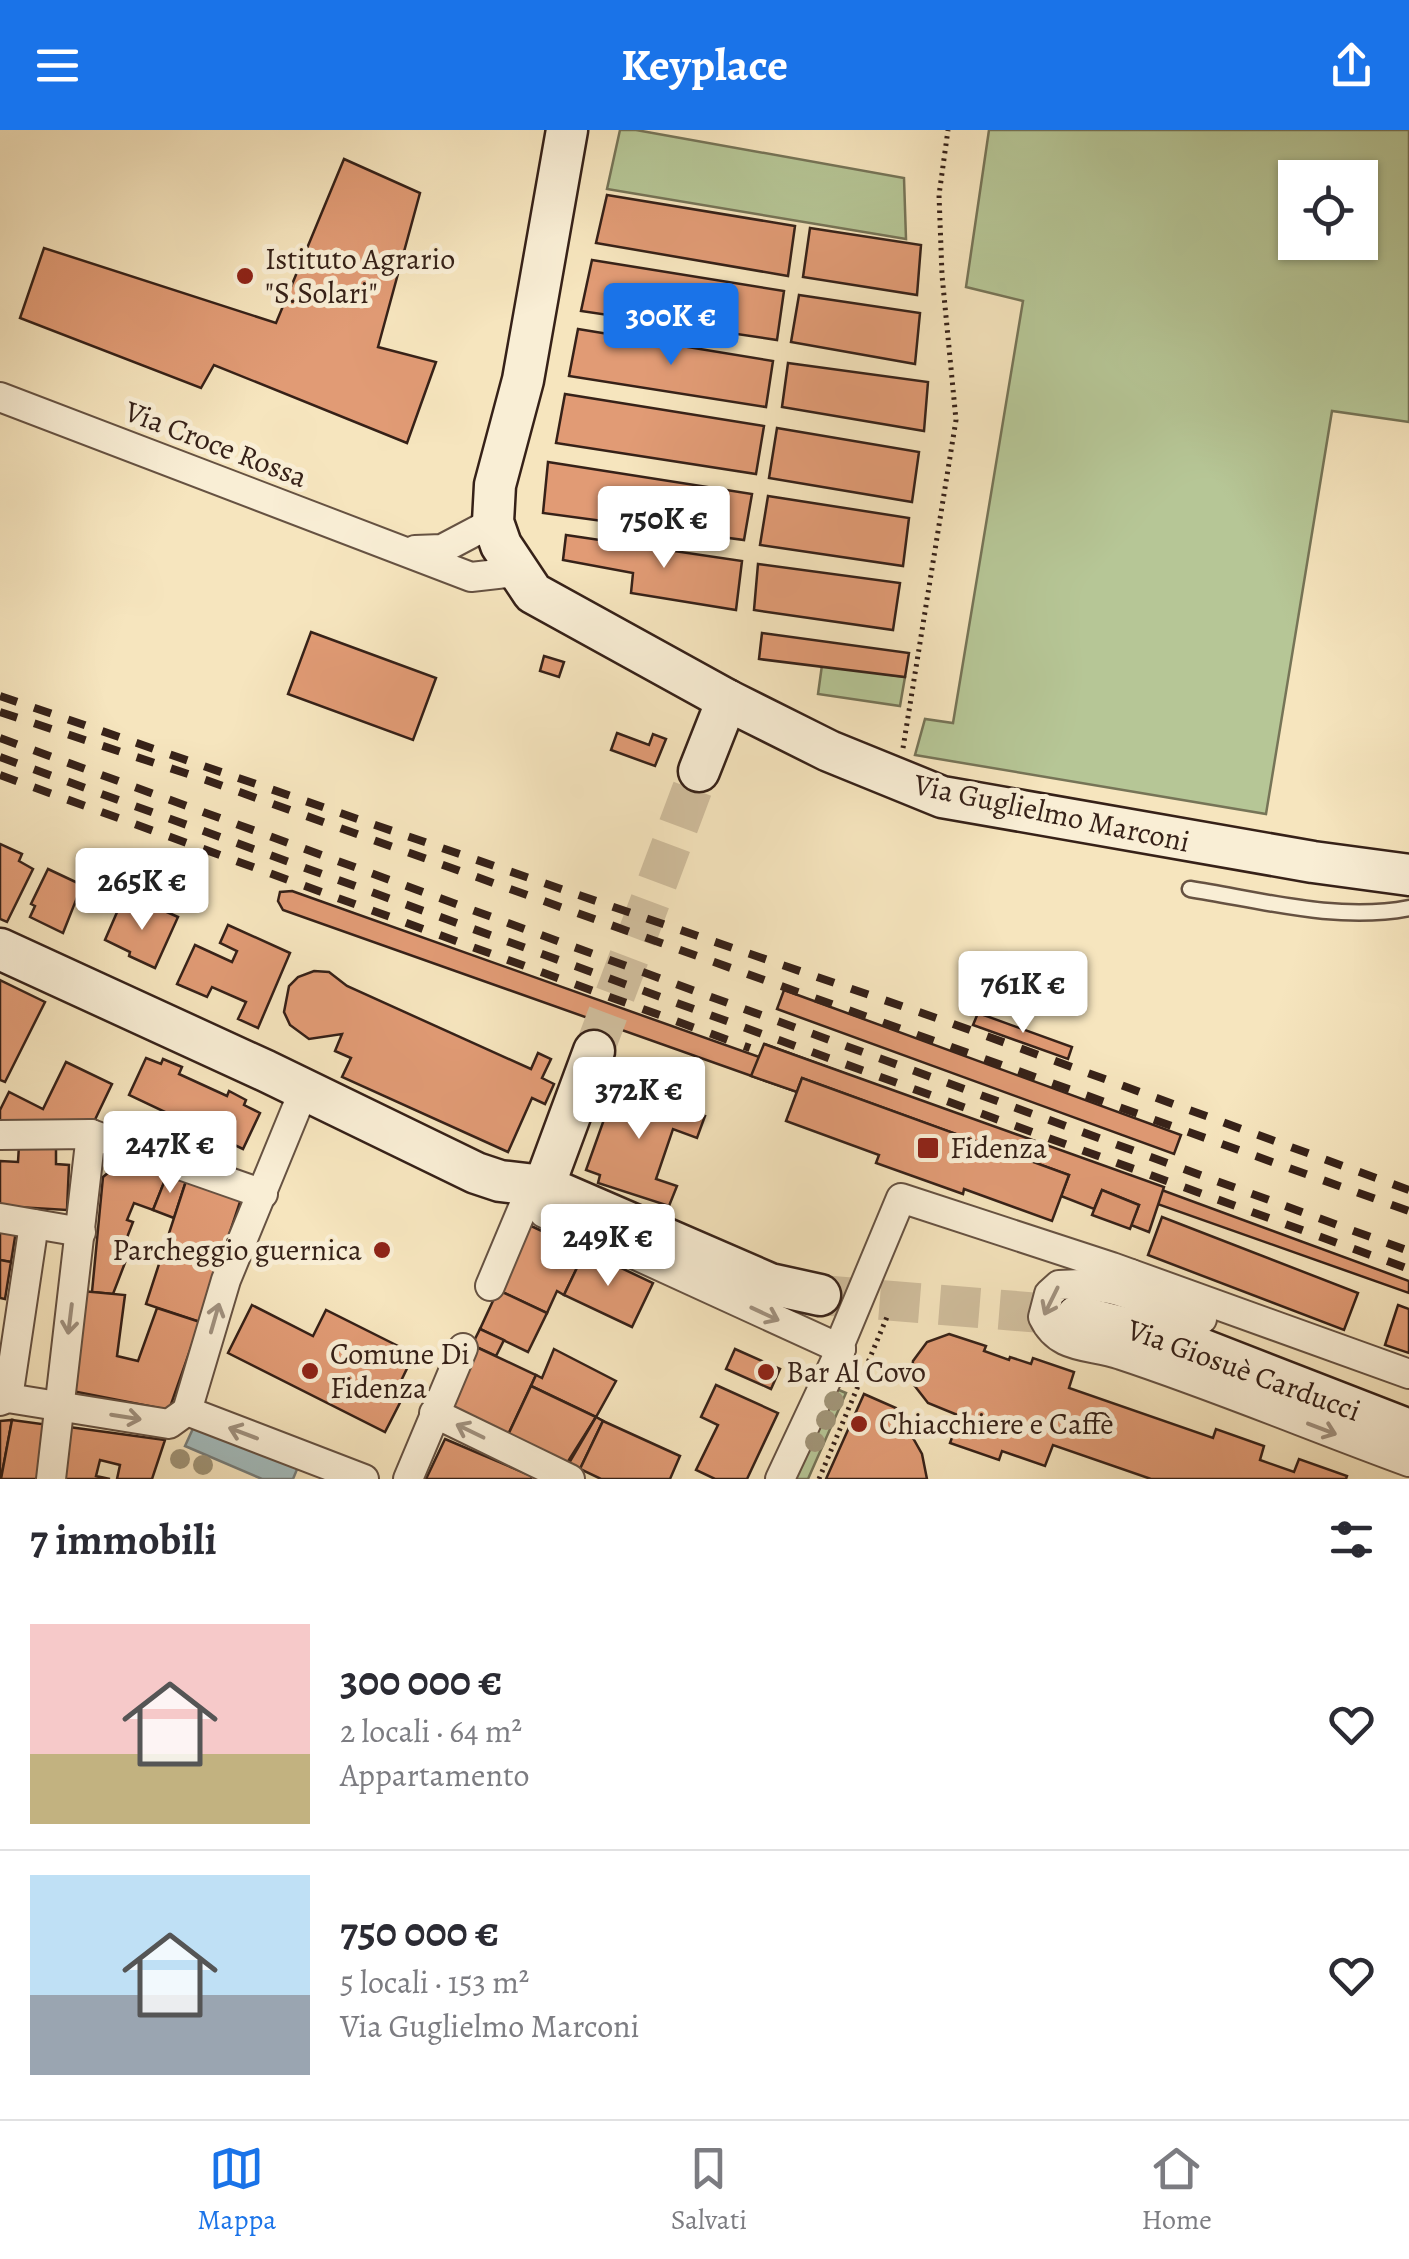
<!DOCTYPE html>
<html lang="it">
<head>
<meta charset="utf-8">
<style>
	body { margin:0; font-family:Alegreya,serif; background:#f7f7f7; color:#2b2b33; height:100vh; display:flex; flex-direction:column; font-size:38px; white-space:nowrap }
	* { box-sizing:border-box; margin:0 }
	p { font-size:32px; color:#7c7c81 }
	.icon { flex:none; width:55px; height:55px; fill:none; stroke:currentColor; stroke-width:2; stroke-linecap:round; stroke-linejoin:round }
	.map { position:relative; height:1349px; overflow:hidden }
	.drawer { display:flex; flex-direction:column; background:#fff; flex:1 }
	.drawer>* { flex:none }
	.controls { position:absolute; left:1278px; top:30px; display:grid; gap:20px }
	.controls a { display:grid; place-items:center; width:100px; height:100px; border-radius:0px; background:#fff; box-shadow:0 2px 8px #0004; font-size:50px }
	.price { position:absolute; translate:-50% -85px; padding:0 22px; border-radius:10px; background:#fff; color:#222; font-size:32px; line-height:65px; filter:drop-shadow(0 2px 5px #0008) }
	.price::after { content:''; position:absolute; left:50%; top:60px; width:30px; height:22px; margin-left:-15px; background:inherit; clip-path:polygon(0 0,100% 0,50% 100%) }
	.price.active { background:#1a73e8; color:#fff }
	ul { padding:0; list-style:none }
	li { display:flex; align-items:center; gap:30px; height:250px; padding:0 30px }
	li+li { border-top:2px solid #e1e1e2 }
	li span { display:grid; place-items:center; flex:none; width:280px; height:200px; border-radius:0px; color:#555 }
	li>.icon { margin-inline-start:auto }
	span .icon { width:120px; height:120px; fill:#fffc; stroke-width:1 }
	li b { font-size:42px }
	h2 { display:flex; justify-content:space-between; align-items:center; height:120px; padding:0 30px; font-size:42px }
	header { display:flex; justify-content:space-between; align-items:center; height:130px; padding:0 30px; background:#1a73e8; color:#fff; font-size:45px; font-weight:700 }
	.dock { display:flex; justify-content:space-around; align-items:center; height:140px; border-top:2px solid #e1e1e2; background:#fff; font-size:28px; color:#7c7c81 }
	.dock a { display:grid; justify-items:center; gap:5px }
	.dock .active { color:#1a73e8 }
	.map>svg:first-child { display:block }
</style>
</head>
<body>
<header><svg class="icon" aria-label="menu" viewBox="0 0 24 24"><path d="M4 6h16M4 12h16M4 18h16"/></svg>Keyplace<svg class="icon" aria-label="share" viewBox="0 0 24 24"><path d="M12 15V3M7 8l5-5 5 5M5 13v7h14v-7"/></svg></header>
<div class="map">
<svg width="1409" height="1349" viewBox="0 0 1409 1349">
	<rect width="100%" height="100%" fill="#f6e5be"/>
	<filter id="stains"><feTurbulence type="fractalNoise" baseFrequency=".002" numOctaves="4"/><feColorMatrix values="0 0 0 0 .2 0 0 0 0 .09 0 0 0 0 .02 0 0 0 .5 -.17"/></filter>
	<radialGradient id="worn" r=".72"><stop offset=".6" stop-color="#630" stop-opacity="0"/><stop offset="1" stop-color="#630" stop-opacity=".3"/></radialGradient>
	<g fill="#b6c696" stroke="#767457" stroke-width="2.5" fill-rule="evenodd">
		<path d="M620 0H636L904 48 906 109 607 59Z"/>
		<path d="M989 0H1409V292L1332 281 1266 684 915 625 925 589 953 593 1023 171 966 157ZM1295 48H1360V112H1295Z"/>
		<path d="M822 535 905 547 900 576 818 564Z"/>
		<path d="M834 1258 846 1263 808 1349H793Z"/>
	</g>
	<path fill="#a3bcbd" stroke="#777e7b" stroke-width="2.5" d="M196 1292 298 1337 293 1349H262L185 1316Z"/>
	<g fill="#e19b75" stroke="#362118" stroke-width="2.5">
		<path d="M344 29 420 63 378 217 436 232 407 313 214 235 201 258 20 188 44 118 276 193Z"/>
		<path d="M607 65 795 96 788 146 596 113Z"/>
		<path d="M810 98 921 115 917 165 803 147Z"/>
		<path d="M592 130 784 161 777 210 581 181Z"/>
		<path d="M799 165 920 183 915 234 791 212Z"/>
		<path d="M578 199 773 231 766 277 569 246Z"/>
		<path d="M788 233 928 252 924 301 782 277Z"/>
		<path d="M565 264 764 296 756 344 556 313Z"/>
		<path d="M777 298 919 322 912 372 769 348Z"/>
		<path d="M548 332 752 364 744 410 543 383Z"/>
		<path d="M768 366 909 388 903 436 760 415Z"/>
		<path d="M566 405 742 431 736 480 631 463 633 443 563 430Z"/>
		<path d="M758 434 900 453 893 500 754 480Z"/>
		<path d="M311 502 436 548 413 610 288 564Z"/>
		<path d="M762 503 909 523 905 547 759 529Z"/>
		<path d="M544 526 564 532 559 547 540 541Z"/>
		<path d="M617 603 649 615 653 604 666 609 655 636 611 620Z"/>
		<path d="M0 714 22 724 19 731 33 739 7 792 0 789Z"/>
		<path d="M48 739 82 755 63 803 30 787 35 776 31 774Z"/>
		<path d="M292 761 759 927 765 914 1409 1151V1163L802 948 797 962 283 780 278 771 280 762Z"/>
		<path d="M121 773 144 784 149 774 178 787 155 838 129 826 130 822 105 810Z"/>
		<path d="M228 795 290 823 258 898 238 889 246 872 212 857 207 867 177 854 195 815 232 832 237 821 220 813Z"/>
		<path d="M314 841 329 842 347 856 531 939 538 923 551 929 542 948 554 954 545 974 532 968 508 1022 342 947 351 928 335 921 342 904 309 909 290 895 284 882 289 856 298 847Z"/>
		<path d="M0 850 45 872 5 952 0 950Z"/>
		<path d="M784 860 1181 1005 1174 1024 777 879Z"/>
		<path d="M978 883 1072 917 1068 929 973 895Z"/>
		<path d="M764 914 1164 1057 1149 1102 1131 1095 1139 1075 1102 1060 1094 1079 1061 1066 1069 1045 802 948 797 962 751 946Z"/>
		<path d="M146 928 161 934 163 929 182 937 179 944 227 966 229 961 246 970 244 975 260 983 243 1019 129 965Z"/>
		<path d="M66 932 112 954 91 998 0 996V980L9 962 43 979Z"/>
		<path d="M802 948 1069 1045 1052 1091 964 1059 963 1064 876 1033 879 1025 786 991Z"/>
		<path d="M618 950 655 964 650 977 660 970 705 986 697 1008 673 999 656 1049 677 1056 669 1076 598 1053 600 1045 586 1040Z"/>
		<path d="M19 1015 56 1017V1034L69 1035 67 1080 0 1076V1031L18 1032Z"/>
		<path d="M125 1029 167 1045 153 1080 134 1073 127 1090 133 1092 121 1123 128 1125 113 1164 92 1162 103 1047Z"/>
		<path d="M167 1045 186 1051 174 1088 153 1080Z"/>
		<path d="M186 1051 241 1069 200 1192 146 1174Z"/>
		<path d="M1102 1060 1139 1075 1130 1099 1092 1085Z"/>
		<path d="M1162 1087 1358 1163 1344 1200 1148 1125Z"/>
		<path d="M0 1093 17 1095 11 1132 0 1130Z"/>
		<path d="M529 1095 585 1121 564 1165 557 1161 547 1183 498 1160Z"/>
		<path d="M585 1121 653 1153 632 1197 564 1165Z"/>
		<path d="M0 1130 11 1132 5 1169 0 1168Z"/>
		<path d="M498 1160 547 1183 528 1222 480 1199Z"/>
		<path d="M82 1161 125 1165 117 1226 138 1231 157 1178 200 1192 169 1280 67 1260Z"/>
		<path d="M252 1175 313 1206 326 1180 414 1224 401 1251 409 1255 385 1302 228 1223Z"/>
		<path d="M1398 1175 1409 1179V1223L1385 1215Z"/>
		<path d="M480 1199 504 1210 496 1226 472 1215Z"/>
		<path d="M949 1204 986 1216 984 1221 1009 1230 1010 1227 1031 1234 1033 1228 1074 1242 1069 1258 1213 1308 1216 1299 1264 1316 1260 1330 1294 1342 1299 1329 1347 1346 1346 1349H1151L1053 1315 1045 1336 1002 1321 999 1330 950 1313 960 1286 928 1273 914 1255 912 1243 913 1231 927 1212Z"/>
		<path d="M472 1215 536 1245 508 1305 444 1275Z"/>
		<path d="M554 1219 616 1251 596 1287 531 1256 536 1245 542 1248Z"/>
		<path d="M735 1219 780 1239 771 1259 726 1239Z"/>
		<path d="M716 1255 778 1283 747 1349H715L696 1340 718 1295 701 1287Z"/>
		<path d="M531 1256 596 1287 569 1333 508 1305Z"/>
		<path d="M864 1264 896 1278 922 1324 927 1349H826Z"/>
		<path d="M596 1287 603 1291 580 1339 567 1333Z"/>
		<path d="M596 1287 603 1291 580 1339 569 1333Z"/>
		<path d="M12 1290 1 1349H0V1291Z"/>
		<path d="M12 1290 49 1295 39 1349H1Z"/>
		<path d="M603 1291 680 1326 670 1349H601L580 1339Z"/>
		<path d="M69 1297 165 1310 152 1349H117L120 1335 100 1330 96 1346 110 1349H60Z"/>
		<path d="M445 1309 532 1346 531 1349H426Z"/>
	</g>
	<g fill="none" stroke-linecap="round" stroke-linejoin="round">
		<g stroke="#d0be9d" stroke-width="40" stroke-dasharray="40 20" stroke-linecap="butt">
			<path d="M594 921 699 641"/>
			<path d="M820 1165 1077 1186"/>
		</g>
		<defs>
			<path id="lane" d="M1190 759C1260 770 1338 792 1409 778"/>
			<g id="street">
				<path d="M0 267 471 447 516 442"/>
				<path d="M415 420 442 419 493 392"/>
				<path d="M0 1005 91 1004 263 1064"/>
				<path d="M532 1056 544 1083 841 1219"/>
				<path d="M0 1088 81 1102"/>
				<path d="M1131 1144 1115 1160 1081 1154 1059 1155 1049 1164 1043 1187C1059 1221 1090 1214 1121 1225 1218 1257 1313 1297 1409 1332"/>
				<path d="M490 1156 532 1056"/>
				<path d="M1115 1160 1202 1189"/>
				<path d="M8 1268 34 1094"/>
				<path d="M0 1271 8 1268 169 1294 187 1281"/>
				<path d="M187 1281 226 1150 304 960"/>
				<path d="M187 1281 364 1349"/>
				<path d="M434 1283 570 1349"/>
				<path d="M51 1349 91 1004"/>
				<path d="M408 1349 463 1218"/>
				<path d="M780 1349 841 1219 840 1214 901 1068 1112 1137 1409 1244"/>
			</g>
			<g id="secondary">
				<path d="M567 0 523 250 495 355 493 392 501 415 533 463 727 570 829 621 942 667 1313 732 1409 745"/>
				<path d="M699 641 727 570"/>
				<path d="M0 819 266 941 476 1043 500 1051 544 1056 770 1154 820 1165"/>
				<path d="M544 1056 594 921"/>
				<path d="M1077 1186 1188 1214 1409 1300"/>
			</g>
		</defs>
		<use href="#lane" stroke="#665242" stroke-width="19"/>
		<use href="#street" stroke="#665242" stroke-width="32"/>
		<use href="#secondary" stroke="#362118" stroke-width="45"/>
		<g stroke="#362118" stroke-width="5" stroke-dasharray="2.5 5" stroke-linecap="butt">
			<path d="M903 618 956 290 942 145 939 65 948 0"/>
			<path d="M819 1349 887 1187"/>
		</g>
		<use href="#lane" stroke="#f9eed5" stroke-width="14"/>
		<use href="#street" stroke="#f9eed5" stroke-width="28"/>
		<use href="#secondary" stroke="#f9eed5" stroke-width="40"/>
		<g stroke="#362118" stroke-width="8" stroke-dasharray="18 18" stroke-linecap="butt">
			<path d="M0 566 948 892 1409 1060"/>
			<path d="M0 582 206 650 1409 1081"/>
			<path d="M0 608 1409 1121"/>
			<path d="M0 627 1409 1139"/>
			<path d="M0 645 750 918"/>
		</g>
	</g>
	<g fill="#a19578">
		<circle cx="834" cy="1271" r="10"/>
		<circle cx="826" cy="1290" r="10"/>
		<circle cx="815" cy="1312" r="10"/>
		<circle cx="180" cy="1329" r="10"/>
		<circle cx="203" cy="1335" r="10"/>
	</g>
	<defs><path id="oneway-shaft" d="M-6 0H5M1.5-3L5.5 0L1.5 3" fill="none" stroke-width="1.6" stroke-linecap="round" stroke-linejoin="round" transform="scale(2.5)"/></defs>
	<g stroke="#a19280">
		<use href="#oneway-shaft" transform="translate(1051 1171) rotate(116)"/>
		<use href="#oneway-shaft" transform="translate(765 1184) rotate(25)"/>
		<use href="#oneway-shaft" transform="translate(215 1188) rotate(-74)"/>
		<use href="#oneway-shaft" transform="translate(70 1189) rotate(97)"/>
		<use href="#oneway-shaft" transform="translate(126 1287) rotate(9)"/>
		<use href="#oneway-shaft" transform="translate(1322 1299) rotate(21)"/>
		<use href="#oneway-shaft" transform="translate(470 1301) rotate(-154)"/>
		<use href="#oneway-shaft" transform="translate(243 1303) rotate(-159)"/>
	</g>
	<g fill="#8f2418" stroke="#f9eed5" stroke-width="4">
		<circle cx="245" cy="146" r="10"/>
		<rect x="916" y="1006" width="24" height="24" rx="5"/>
		<circle cx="382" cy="1120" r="10"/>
		<circle cx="310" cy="1241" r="10"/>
		<circle cx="766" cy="1242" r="10"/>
		<circle cx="859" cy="1294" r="10"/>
	</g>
	<g text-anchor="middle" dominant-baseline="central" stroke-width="10" stroke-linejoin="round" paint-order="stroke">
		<g font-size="30" fill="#362118" stroke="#f9eed5" text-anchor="start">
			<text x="265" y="129">Istituto Agrario<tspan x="265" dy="34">"S.Solari"</tspan></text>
			<text x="950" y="1018">Fidenza</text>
			<text x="362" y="1120" text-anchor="end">Parcheggio guernica</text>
			<text x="330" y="1224">Comune Di<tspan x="330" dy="34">Fidenza</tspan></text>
			<text x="786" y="1242">Bar Al Covo</text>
			<text x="879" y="1294">Chiacchiere e Caffè</text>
		</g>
		<g font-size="30" fill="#362118" stroke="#f9eed5">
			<text transform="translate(216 314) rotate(21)">Via Croce Rossa</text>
			<text transform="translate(1052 683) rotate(12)">Via Guglielmo Marconi</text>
			<text transform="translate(1244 1240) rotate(20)">Via Giosuè Carducci</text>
		</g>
	</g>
	<rect width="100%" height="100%" filter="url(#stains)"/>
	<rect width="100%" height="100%" fill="url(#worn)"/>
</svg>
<div class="controls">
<a><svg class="icon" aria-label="locate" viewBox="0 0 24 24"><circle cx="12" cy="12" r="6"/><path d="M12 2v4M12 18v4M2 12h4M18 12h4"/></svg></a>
</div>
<b class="price active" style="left:671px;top:238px">300K €</b>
<b class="price" style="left:664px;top:441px">750K €</b>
<b class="price" style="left:142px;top:803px">265K €</b>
<b class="price" style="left:1023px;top:906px">761K €</b>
<b class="price" style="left:639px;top:1012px">372K €</b>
<b class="price" style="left:170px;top:1066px">247K €</b>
<b class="price" style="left:608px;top:1159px">249K €</b>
</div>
<section class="drawer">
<h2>7 immobili<svg class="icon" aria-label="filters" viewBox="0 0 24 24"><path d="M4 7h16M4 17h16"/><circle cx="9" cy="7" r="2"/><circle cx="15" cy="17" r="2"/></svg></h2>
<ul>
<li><span style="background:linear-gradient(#f6c9c9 65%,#c2b280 0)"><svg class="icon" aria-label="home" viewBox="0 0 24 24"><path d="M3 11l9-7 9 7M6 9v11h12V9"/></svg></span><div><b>300 000 €</b><p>2 locali · 64 m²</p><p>Appartamento</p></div><svg class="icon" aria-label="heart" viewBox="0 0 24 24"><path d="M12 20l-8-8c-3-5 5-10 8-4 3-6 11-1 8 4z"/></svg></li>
<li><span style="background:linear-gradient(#bfe0f5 60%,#9aa5b1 0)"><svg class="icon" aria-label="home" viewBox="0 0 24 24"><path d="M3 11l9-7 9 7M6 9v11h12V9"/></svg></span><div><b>750 000 €</b><p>5 locali · 153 m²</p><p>Via Guglielmo Marconi</p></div><svg class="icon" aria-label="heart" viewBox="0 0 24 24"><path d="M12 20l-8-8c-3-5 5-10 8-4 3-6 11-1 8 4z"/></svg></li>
</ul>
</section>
<nav class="dock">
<a class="active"><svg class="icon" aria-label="map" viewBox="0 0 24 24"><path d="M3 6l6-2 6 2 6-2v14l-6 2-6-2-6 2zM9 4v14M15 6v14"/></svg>Mappa</a>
<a><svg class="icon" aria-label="saved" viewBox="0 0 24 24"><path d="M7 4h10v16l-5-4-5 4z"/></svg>Salvati</a>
<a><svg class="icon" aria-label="home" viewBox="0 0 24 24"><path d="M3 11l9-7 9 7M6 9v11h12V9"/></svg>Home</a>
</nav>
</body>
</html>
